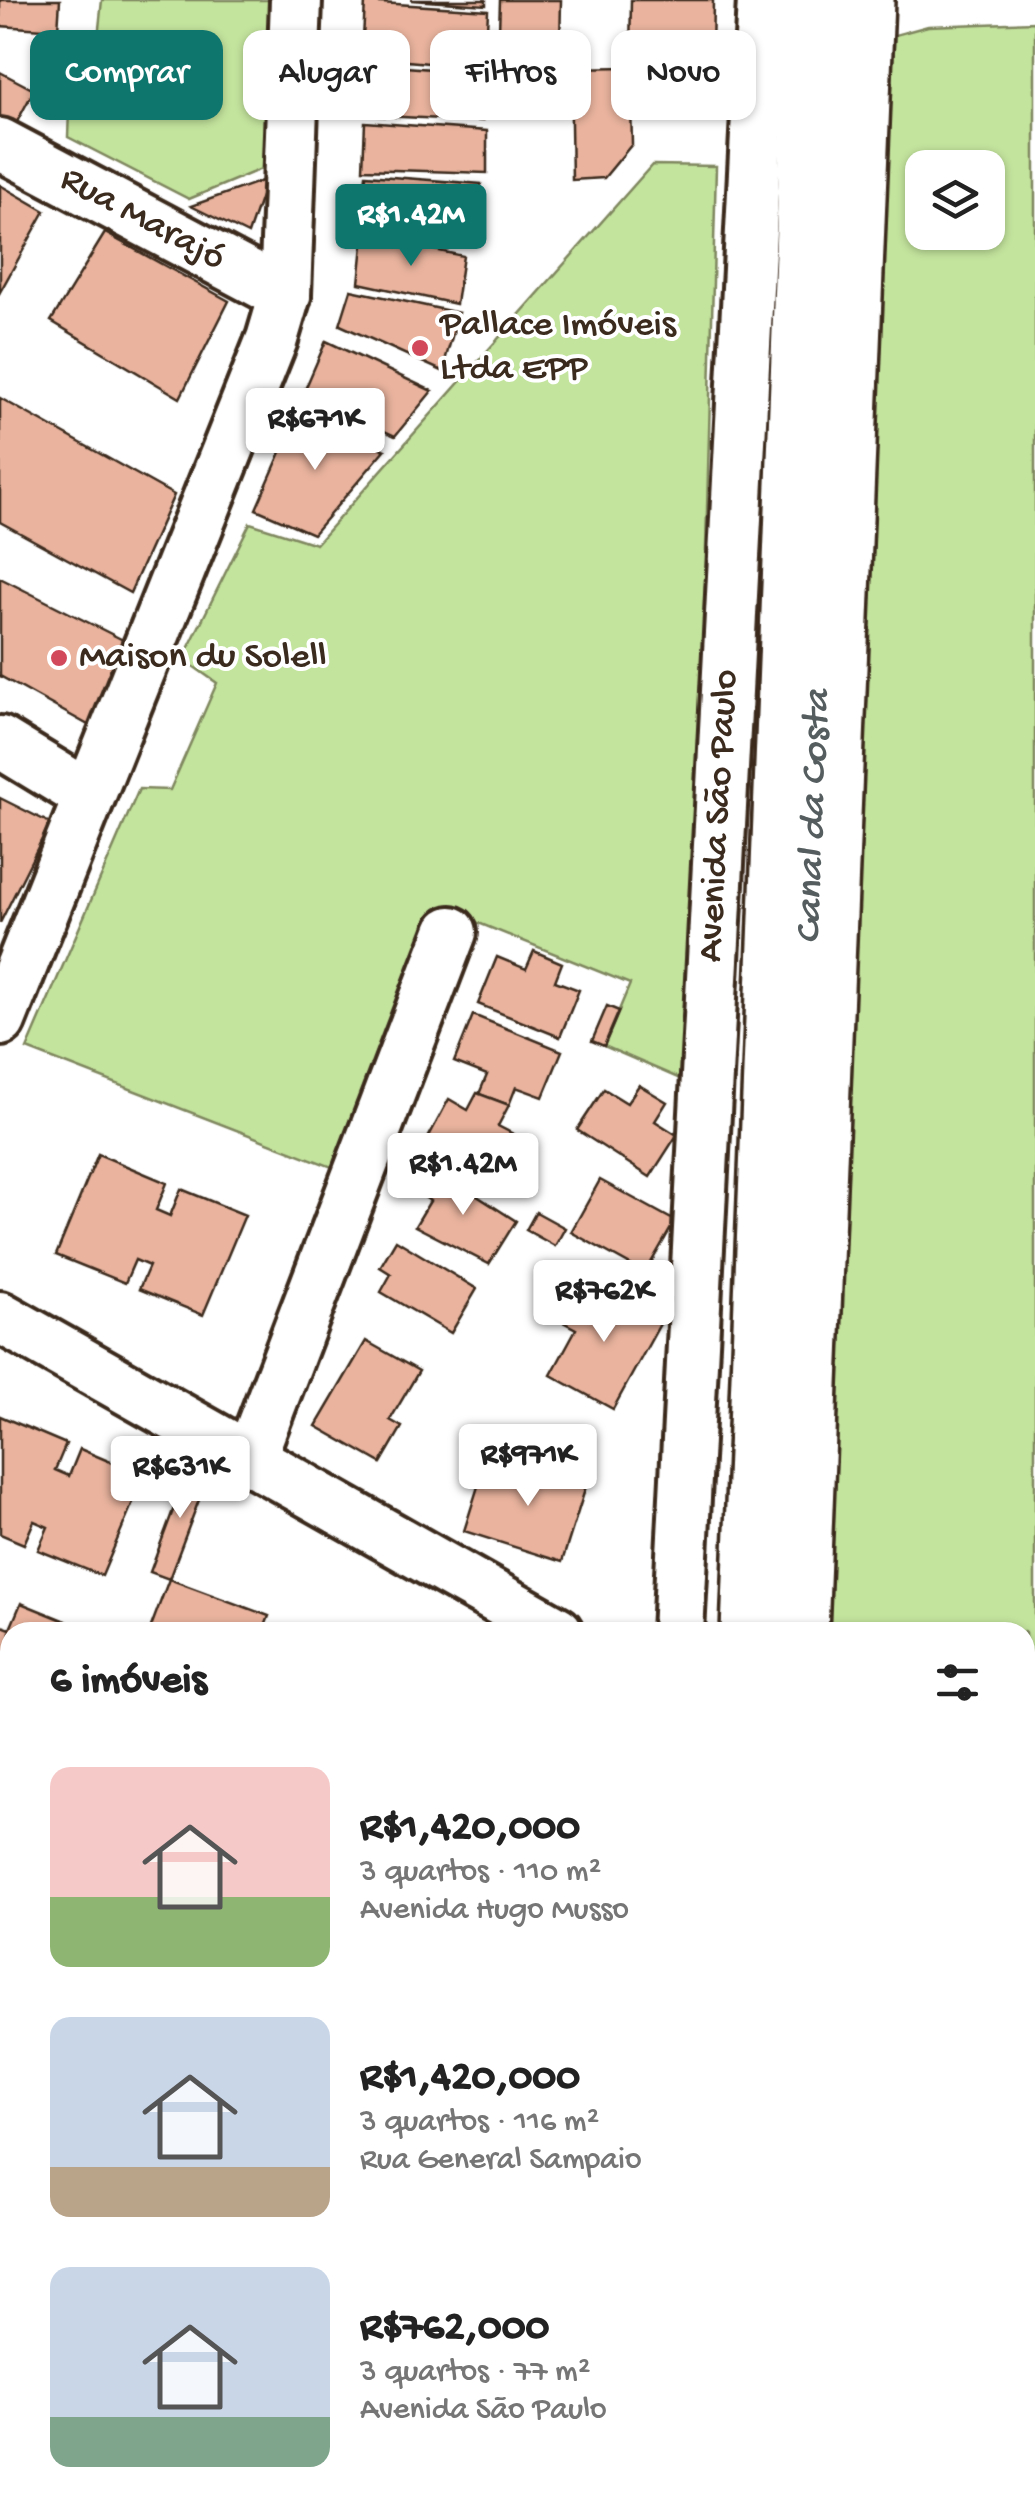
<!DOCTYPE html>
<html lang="pt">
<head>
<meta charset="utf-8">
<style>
	body { margin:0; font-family:"Gochi Hand",sans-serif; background:#f6f6f6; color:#222; height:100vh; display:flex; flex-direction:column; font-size:38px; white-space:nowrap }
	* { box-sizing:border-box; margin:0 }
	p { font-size:32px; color:#767676 }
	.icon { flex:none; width:55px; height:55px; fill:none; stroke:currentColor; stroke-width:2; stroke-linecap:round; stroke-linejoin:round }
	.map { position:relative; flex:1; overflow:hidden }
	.sheet { position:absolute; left:0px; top:1622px; width:1035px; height:892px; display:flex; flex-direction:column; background:#fff; border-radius:30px 30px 0 0; box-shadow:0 2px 8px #0004 }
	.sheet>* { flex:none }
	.guide { position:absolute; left:30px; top:30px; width:975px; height:90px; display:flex; gap:20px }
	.controls { position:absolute; left:905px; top:150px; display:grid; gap:20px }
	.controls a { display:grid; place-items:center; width:100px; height:100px; border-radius:20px; background:#fff; box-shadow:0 2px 8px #0004; font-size:50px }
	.price { position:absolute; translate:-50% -85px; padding:0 22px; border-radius:10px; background:#fff; color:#222; font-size:32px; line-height:65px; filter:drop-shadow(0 2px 5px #0008) }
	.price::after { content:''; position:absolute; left:50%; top:60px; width:30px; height:22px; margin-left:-15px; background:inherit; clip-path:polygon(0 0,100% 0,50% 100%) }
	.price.active { background:#0f766e; color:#fff }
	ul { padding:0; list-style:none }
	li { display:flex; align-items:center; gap:30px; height:250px; padding:0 50px }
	li span { display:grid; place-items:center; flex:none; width:280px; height:200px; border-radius:20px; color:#555 }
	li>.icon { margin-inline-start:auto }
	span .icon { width:120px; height:120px; fill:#fffc; stroke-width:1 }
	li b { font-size:42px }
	h2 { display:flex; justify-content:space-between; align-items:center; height:120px; padding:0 50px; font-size:42px }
	.tag { padding:0 35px; border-radius:20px; background:#fff; box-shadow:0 2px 8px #0004; font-size:35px; line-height:90px }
	.tag.active { background:#0f766e; color:#fff }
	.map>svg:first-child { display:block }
</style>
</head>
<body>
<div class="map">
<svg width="1035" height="2513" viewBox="0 0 1035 2513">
	<rect width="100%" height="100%" fill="#fff"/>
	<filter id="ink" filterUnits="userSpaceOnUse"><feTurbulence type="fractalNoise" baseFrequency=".01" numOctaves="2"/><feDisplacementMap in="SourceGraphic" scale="20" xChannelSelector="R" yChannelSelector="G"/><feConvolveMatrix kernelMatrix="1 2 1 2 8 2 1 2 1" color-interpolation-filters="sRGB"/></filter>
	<g filter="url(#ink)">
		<g fill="#c3e49d" stroke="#7f875e" stroke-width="2.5" fill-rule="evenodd">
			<path d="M102 0H273L266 167 189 199 68 137 72 31 98 38Z"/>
			<path d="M1035 22V2513H711V2505H1025V1632H777L895 35 928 26ZM922 168H988V232H922Z"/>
			<path d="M652 165 716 166 692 1084 604 1046 630 984 439 907 337 1169 27 1049 139 789 170 790 217 683 183 659 250 523 316 544Z"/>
			<path d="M0 2098 10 2107V2505H562L561 2513H0Z"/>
		</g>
		<g fill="#e9b39e" stroke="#3b2a1e" stroke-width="2.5">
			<path d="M0 0H60L58 30 0 26Z"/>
			<path d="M411 0H486V5Z"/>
			<path d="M500 0H561L559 96 497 94Z"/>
			<path d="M631 0H713L712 55 630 53Z"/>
			<path d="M365 2 488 10 485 68 362 57Z"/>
			<path d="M364 64 486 73 482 121 362 115Z"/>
			<path d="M630 67 632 144 604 178 572 180 570 68Z"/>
			<path d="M0 72 34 90 11 133 0 127Z"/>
			<path d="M365 122 487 131V173L363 169Z"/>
			<path d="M366 175 481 184 476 231 361 225Z"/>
			<path d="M267 179 248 234 191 206Z"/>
			<path d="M0 185 45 211 0 292Z"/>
			<path d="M105 233 229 301 180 398 51 321Z"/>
			<path d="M364 235 463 256 456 304 359 283Z"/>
			<path d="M351 290 459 313 442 371 340 325Z"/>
			<path d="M326 341 432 391 395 436 303 394Z"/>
			<path d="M0 398 174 495 130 593 0 522Z"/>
			<path d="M299 411 385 450 313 534 256 509Z"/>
			<path d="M0 578 125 641 90 726 0 676Z"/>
			<path d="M0 798 50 823 0 923Z"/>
			<path d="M534 951 562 963 555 981 579 990 560 1037 478 1004 497 957 526 969Z"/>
			<path d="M607 1006 619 1011 604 1046 592 1041Z"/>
			<path d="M473 1015 562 1051 543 1097 516 1087 509 1105 479 1094 487 1075 454 1062Z"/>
			<path d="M639 1085 667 1102 655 1121 677 1135 650 1177 577 1130 604 1089 627 1103Z"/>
			<path d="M477 1093 509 1105 498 1126 521 1138 499 1179 427 1140 449 1099 468 1110Z"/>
			<path d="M98 1154 167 1183 156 1210 170 1216 181 1189 245 1215 203 1315 139 1289 149 1266 135 1260 125 1283 56 1255Z"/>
			<path d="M435 1169 516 1221 489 1264 415 1226 430 1201 420 1194Z"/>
			<path d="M600 1180 675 1221 645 1273 571 1232Z"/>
			<path d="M536 1212 565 1228 555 1246 526 1230Z"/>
			<path d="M396 1240 477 1289 451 1333 381 1292 391 1274 380 1267Z"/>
			<path d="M585 1281 661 1322 613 1409 551 1375 576 1329 563 1322Z"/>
			<path d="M366 1341 419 1371 390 1420 402 1427 381 1463 316 1426Z"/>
			<path d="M0 1416 66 1444 55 1470 69 1476 80 1449 144 1476 102 1576 38 1550 48 1527 34 1521 24 1544 0 1534Z"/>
			<path d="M191 1462 210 1471 169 1579 150 1572Z"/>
			<path d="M544 1463 589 1477 562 1562 464 1531 485 1464 538 1481Z"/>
			<path d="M169 1579 269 1616 263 1632H149Z"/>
			<path d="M21 1603 85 1629 10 1632V1716L0 1712V1625L10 1629Z"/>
		</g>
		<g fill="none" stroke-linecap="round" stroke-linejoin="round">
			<defs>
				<g id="minor">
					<path d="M0 144 285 295"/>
					<path d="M0 742 87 795"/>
					<path d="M0 1020 272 339 285 295 296 0"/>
					<path d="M0 1317 557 1632"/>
					<path d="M250 1458 451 932"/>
					<path d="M678 1632 763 0"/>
					<path d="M582 2513 583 2505"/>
				</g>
				<g id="major">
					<path d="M749 1632 813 0"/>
					<path d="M800 1632 866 0"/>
					<path d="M679 2513V2505"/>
					<path d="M729 2513V2505"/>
				</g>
			</defs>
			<use href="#minor" stroke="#3b2a1e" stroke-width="58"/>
			<use href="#major" stroke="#3b2a1e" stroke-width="62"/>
			<use href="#minor" stroke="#fff" stroke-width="50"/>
			<use href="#major" stroke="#fff" stroke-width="55"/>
		</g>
	</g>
	<g fill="#d1495b" stroke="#fff" stroke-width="4">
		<circle cx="420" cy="348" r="10"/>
		<circle cx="59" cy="658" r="10"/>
	</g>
	<g text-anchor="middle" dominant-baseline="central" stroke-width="8" stroke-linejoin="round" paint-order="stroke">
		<g font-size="38" fill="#3b2a1e" stroke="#fff">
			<text transform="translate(142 220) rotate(28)">Rua Marajó</text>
			<text transform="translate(720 816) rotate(-87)">Avenida São Paulo</text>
		</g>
		<g font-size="38" fill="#3b2a1e" stroke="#fff" text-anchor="start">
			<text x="440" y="326">Pallace Imóveis<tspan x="440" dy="44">Ltda EPP</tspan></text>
			<text x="79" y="658">Maison du Solell</text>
		</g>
		<g font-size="40" font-style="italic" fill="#555d5e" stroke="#fff">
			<text transform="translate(815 817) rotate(-88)">Canal da Costa</text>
		</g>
	</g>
</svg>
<div class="controls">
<a><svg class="icon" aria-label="layers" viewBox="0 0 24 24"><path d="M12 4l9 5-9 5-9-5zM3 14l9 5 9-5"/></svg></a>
</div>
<b class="price active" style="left:411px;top:269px">R$1.42M</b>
<b class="price" style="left:315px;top:473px">R$671K</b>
<b class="price" style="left:463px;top:1218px">R$1.42M</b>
<b class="price" style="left:604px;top:1345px">R$762K</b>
<b class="price" style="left:528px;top:1509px">R$971K</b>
<b class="price" style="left:180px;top:1521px">R$631K</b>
<div class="guide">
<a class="tag active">Comprar</a>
<a class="tag">Alugar</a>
<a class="tag">Filtros</a>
<a class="tag">Novo</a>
</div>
<section class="sheet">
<h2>6 imóveis<svg class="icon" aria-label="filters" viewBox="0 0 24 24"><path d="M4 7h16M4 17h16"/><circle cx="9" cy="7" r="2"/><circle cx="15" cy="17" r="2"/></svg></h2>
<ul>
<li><span style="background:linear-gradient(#f6c9c9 65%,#8fb573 0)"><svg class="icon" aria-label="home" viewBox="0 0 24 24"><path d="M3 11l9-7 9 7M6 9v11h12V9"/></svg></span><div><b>R$1,420,000</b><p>3 quartos · 110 m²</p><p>Avenida Hugo Musso</p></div></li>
<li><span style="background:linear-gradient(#c9d6e8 75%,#b9a48a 0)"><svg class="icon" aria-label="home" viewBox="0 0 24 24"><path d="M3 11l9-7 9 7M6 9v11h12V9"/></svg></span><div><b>R$1,420,000</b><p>3 quartos · 116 m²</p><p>Rua General Sampaio</p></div></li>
<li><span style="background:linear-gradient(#c9d6e8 75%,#7fa58c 0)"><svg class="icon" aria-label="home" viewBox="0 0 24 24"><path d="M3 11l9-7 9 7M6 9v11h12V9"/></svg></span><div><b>R$762,000</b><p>3 quartos · 77 m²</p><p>Avenida São Paulo</p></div></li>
</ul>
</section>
</div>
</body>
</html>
